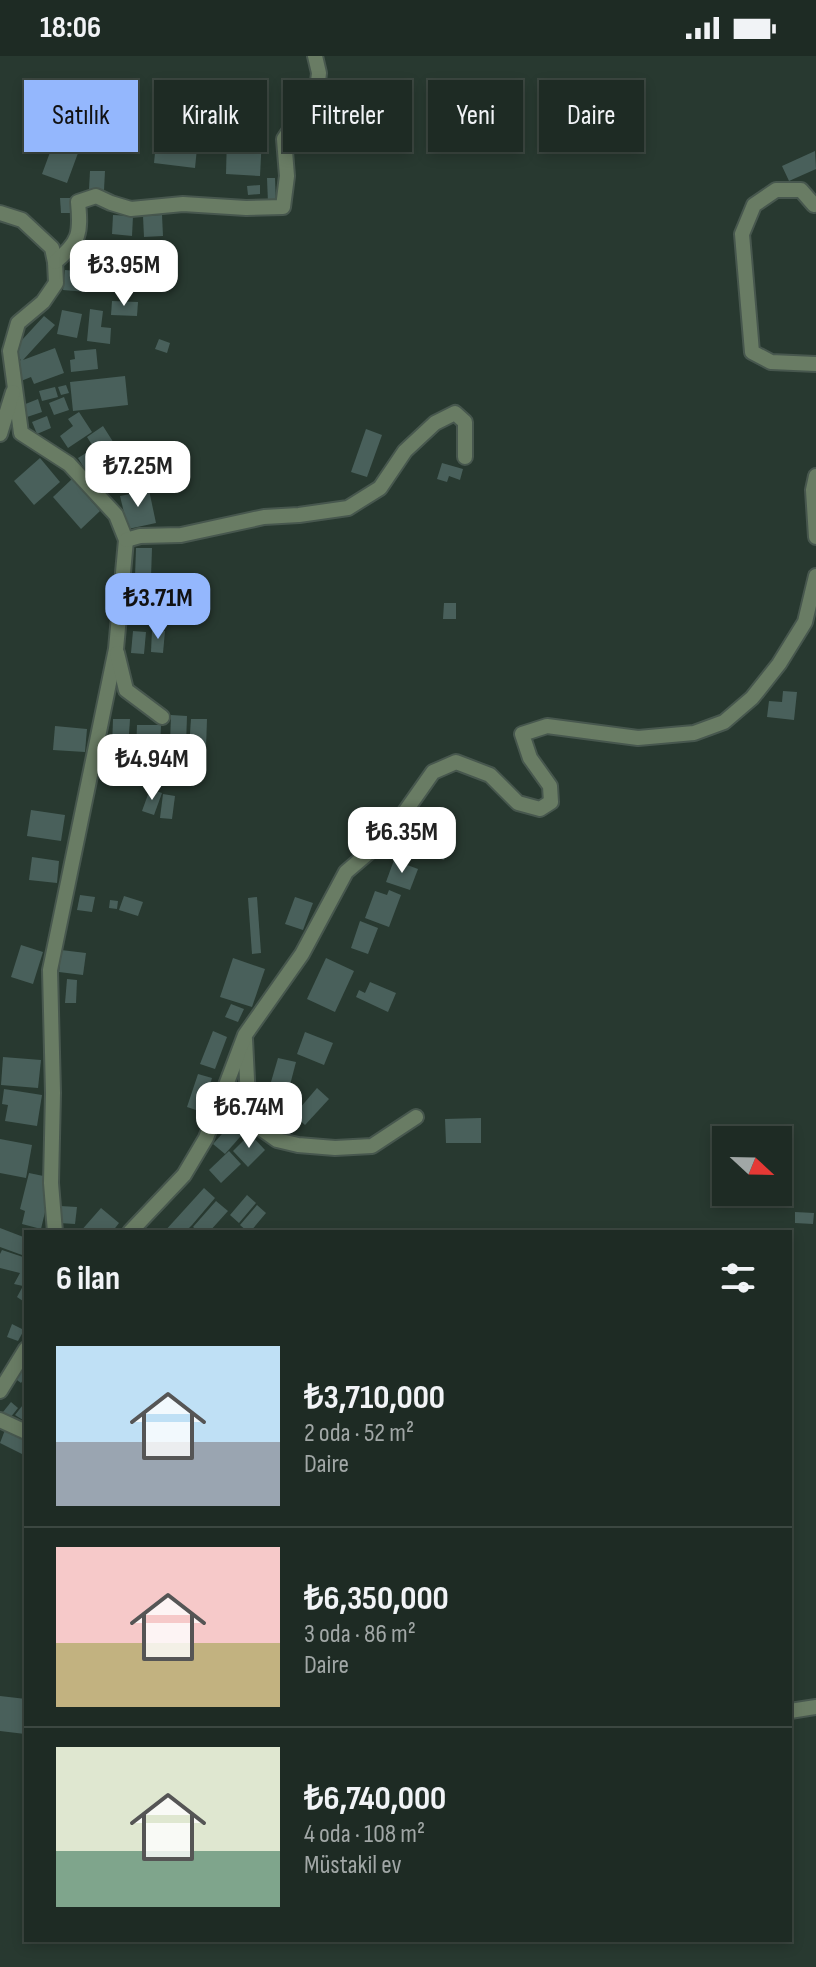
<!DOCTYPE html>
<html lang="tr">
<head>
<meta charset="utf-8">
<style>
	body { margin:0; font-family:"Sofia Sans Condensed",sans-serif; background:#2b3731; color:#f1f3f6; height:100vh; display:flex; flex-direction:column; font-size:30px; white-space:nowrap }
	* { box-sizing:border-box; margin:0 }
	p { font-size:26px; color:#a1a7a6 }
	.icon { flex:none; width:44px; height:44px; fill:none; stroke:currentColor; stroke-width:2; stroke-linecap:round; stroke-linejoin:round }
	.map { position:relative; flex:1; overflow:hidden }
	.sheet { position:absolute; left:24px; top:1174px; width:768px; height:712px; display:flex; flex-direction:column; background:#1e2b24; border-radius:0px; box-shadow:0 4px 12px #0003,0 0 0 2px #3c4741 }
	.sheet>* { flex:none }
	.top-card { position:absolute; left:24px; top:24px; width:768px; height:72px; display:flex; gap:16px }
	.needle { width:52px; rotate:112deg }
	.controls { position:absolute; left:712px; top:1070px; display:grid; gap:16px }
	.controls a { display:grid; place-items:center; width:80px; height:80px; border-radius:0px; background:#1e2b24; box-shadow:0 4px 12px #0003,0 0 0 2px #3c4741; font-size:40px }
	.price { position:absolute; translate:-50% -68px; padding:0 18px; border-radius:16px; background:#fff; color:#222; font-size:26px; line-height:52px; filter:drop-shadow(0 2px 4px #0008) }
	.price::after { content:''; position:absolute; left:50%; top:48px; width:24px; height:18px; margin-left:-12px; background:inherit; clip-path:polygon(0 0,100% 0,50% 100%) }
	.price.active { background:#94b7fd; color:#111 }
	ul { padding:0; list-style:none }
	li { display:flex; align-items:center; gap:24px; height:200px; padding:0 32px }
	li+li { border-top:2px solid #3c4741 }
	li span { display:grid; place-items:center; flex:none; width:224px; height:160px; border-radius:0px; color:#555 }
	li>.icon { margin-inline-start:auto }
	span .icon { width:96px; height:96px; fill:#fffc; stroke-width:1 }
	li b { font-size:34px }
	h2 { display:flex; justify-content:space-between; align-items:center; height:96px; padding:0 32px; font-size:34px }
	.pill { padding:0 28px; border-radius:0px; background:#1e2b24; box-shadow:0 4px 12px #0003,0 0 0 2px #3c4741; font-size:28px; line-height:72px }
	.pill.active { background:#94b7fd; color:#111 }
	.status { display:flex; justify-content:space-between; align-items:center; height:56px; padding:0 40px; background:#1e2b24; direction:ltr }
	.status svg { height:22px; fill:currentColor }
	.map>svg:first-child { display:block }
</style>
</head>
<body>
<div class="status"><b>18:06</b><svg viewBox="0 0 49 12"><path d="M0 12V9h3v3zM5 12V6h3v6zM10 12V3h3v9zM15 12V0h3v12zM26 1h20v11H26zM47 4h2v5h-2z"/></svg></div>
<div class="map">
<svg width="816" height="1911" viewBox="0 0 816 1911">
	<rect width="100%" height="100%" fill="#283930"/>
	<g fill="#49605b">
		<path d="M56 80 65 83 62 92 78 97 67 127 42 118Z"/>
		<path d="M227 80 262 81 260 120 226 118Z"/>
		<path d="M156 87 197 92 195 112 154 107Z"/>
		<path d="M815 95 816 113 789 125 782 110Z"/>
		<path d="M90 115H105L104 134 89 133Z"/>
		<path d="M267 122H275L276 147H268Z"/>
		<path d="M260 129V138L248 139 247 130Z"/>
		<path d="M60 142H71V157H61Z"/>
		<path d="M113 159 133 160 132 180 112 178Z"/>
		<path d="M162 159 163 180 144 181 143 160Z"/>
		<path d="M86 191 98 195 94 207 83 203Z"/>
		<path d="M139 196 160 198 158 218 137 217Z"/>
		<path d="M65 214 89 216 87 236 63 234Z"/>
		<path d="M104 219 111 221 109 229 101 227Z"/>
		<path d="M135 224 152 225 151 235 135 233Z"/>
		<path d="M112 245 138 246 137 260 111 259Z"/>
		<path d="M90 253 103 255 101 271 111 272 110 288 87 285Z"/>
		<path d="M62 254 82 258 77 282 57 278Z"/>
		<path d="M44 260 55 269 23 304 55 292 64 317 34 328 31 321 21 325 15 307 21 304 11 296Z"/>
		<path d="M159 283 170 287 167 297 155 293Z"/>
		<path d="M96 293 98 313 71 316 70 304 75 303 74 295Z"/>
		<path d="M125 320 128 349 73 355 70 326Z"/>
		<path d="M66 329 69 337 61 339 58 331Z"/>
		<path d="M55 331 58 341 42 345 39 335Z"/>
		<path d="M64 341 69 354 54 359 49 347Z"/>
		<path d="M38 343 42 356 27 361 23 349Z"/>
		<path d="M79 356 92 376 68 392 60 380 73 370 68 363Z"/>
		<path d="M47 360 51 372 37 378 32 366Z"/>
		<path d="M103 370 124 403 108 414 102 405 86 415 78 402 94 392 87 381Z"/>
		<path d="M366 373 382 379 367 421 351 416Z"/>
		<path d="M141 385 144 397 149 396 151 406 126 410 123 388Z"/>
		<path d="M40 402 60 426 34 449 14 425Z"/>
		<path d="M442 407 463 413 460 424 449 420 447 426 437 423Z"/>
		<path d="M72 423 100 455 81 473 53 441Z"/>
		<path d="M149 434 156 467 128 473 120 440Z"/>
		<path d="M136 492H152L151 521H135Z"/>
		<path d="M444 547H456V563H443Z"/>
		<path d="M152 574 165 575 163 597 151 596Z"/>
		<path d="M133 575 146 576 144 598 131 597Z"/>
		<path d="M783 635 797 636 794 664 767 661 769 645 782 646Z"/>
		<path d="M171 659 187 660 186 689 170 688Z"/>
		<path d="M113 663H130L128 693 112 692Z"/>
		<path d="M191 663H207L206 692H189Z"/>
		<path d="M137 669H161L160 696H136Z"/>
		<path d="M55 670 87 673 85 696 53 694Z"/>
		<path d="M150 733 162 737 154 759 142 755Z"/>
		<path d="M163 738 175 740 172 763 160 762Z"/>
		<path d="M31 754 65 759 61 785 27 780Z"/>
		<path d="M423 769 447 778 444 788 449 790 444 804 415 793Z"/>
		<path d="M32 801 59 805 57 827 29 824Z"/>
		<path d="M394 804 418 813 410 834 386 826Z"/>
		<path d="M389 834 401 839 389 871 365 862 375 835 387 839Z"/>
		<path d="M80 839 95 841 92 856 77 854Z"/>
		<path d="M124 840 143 846 138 860 119 854Z"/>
		<path d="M257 841 261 897 252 898 248 842Z"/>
		<path d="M295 841 313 847 303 874 285 868Z"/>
		<path d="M110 844 118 845 117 853 109 852Z"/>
		<path d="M360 865 378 872 368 898 351 892Z"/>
		<path d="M21 889 43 896 33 928 11 921Z"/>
		<path d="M61 894 86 897 83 919 59 916Z"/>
		<path d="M233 902 265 913 252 951 220 941Z"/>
		<path d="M326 902 354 915 335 956 307 943Z"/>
		<path d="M67 923 77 924 76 947H65Z"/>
		<path d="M370 926 396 937 388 956 356 941 359 934 365 937Z"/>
		<path d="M231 948 244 953 238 966 225 961Z"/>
		<path d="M213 975 227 981 215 1013 200 1008Z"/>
		<path d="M305 976 333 987 324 1009 297 998Z"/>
		<path d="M3 1001 41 1004 38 1032 1 1029Z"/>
		<path d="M278 1002 296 1006 285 1048 266 1043Z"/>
		<path d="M198 1018 212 1022 202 1056 187 1051Z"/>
		<path d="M317 1032 329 1043 305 1069 294 1059Z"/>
		<path d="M4 1033 42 1039 37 1070 5 1065 8 1049 2 1048Z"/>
		<path d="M237 1061 248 1072 225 1098 213 1088Z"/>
		<path d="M481 1062V1087H446L445 1063Z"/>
		<path d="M250 1078 265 1094 248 1111 233 1095Z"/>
		<path d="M0 1083 32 1089 26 1122 0 1117Z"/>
		<path d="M229 1095 241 1108 221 1127 209 1114Z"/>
		<path d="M29 1117 53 1122 41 1173 22 1168 25 1155 20 1153Z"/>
		<path d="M204 1132 215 1142 192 1169 185 1176H164Z"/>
		<path d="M247 1139 256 1147 239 1167 230 1159Z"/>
		<path d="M216 1145 228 1155 209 1176H199L193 1171Z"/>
		<path d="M257 1149 266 1157 250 1176H248L240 1169Z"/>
		<path d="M60 1150 77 1151 75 1168 59 1167Z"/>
		<path d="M101 1152 119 1167 112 1176H80Z"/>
		<path d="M795 1156 814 1157 813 1168 795 1167Z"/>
		<path d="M0 1172 26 1182 22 1199 0 1191Z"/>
		<path d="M2 1194 26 1202V1247L17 1241 23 1230 14 1228 20 1217 0 1212V1198Z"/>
		<path d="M12 1268 24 1274 18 1285 7 1281Z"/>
		<path d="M22 1311 26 1315V1320L21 1327 13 1321Z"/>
		<path d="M26 1345V1366L15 1359Z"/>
		<path d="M11 1346 18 1352 10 1362 3 1356Z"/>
		<path d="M5 1374 26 1384V1400L0 1387Z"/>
		<path d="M0 1640 26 1643 25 1678 0 1675Z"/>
	</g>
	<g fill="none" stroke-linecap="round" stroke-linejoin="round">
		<defs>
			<g id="minor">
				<path d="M814 149 801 134H776L754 149 742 178 752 296 771 306 816 308"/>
				<path d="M0 157 22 164 52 192 55 206 56 227 43 246 18 267 10 295 21 377 69 408 116 459 126 484 116 593 50 914 53 1037 51 1127 55 1176"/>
				<path d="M55 206C80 186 81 177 78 146L96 140 111 147 131 153 183 148 246 152 283 151 287 120 284 83 317 34 319 17 315 0"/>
				<path d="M0 378 13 336"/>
				<path d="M816 420 813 434 816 481"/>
				<path d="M126 484 140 480 181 479 264 461 299 459 348 452 380 432 405 395 435 367 455 357 465 366V401"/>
				<path d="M117 597 126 634 162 661"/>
				<path d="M245 983 249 1064 277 1084 298 1089 335 1092 372 1090 416 1061"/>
				<path d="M130 1176 184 1119 206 1082 245 979 302 898 346 816 388 780 433 716 456 706 490 719 518 747 540 753 551 746 550 730 530 702 522 678 547 670 638 682 694 677 724 666 752 642 779 608 805 566 816 520"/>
				<path d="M0 1335 26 1293"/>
				<path d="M0 1364 26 1376"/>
				<path d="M790 1655 816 1651"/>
			</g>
		</defs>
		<use href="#minor" stroke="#47574e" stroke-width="18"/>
		<use href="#minor" stroke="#697c64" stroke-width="14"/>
	</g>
</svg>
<div class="controls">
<a><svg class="needle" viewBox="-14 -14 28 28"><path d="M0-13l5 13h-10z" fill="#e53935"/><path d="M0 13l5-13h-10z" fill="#a1a7a6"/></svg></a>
</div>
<b class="price" style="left:124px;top:252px">₺3.95M</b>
<b class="price" style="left:138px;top:453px">₺7.25M</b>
<b class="price active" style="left:158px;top:585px">₺3.71M</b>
<b class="price" style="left:152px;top:746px">₺4.94M</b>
<b class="price" style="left:402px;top:819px">₺6.35M</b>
<b class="price" style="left:249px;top:1094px">₺6.74M</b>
<div class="top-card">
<a class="pill active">Satılık</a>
<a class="pill">Kiralık</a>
<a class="pill">Filtreler</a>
<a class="pill">Yeni</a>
<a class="pill">Daire</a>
</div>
<section class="sheet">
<h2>6 ilan<svg class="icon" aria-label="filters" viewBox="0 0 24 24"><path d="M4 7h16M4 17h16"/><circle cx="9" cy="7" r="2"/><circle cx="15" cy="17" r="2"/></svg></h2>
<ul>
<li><span style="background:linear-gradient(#bfe0f5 60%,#9aa5b1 0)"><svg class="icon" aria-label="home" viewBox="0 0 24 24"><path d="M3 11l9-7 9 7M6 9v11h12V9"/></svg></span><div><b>₺3,710,000</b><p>2 oda · 52 m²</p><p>Daire</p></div></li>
<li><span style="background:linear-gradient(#f6c9c9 60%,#c2b280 0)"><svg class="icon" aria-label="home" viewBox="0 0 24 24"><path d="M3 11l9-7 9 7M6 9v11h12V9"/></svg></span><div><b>₺6,350,000</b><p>3 oda · 86 m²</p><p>Daire</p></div></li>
<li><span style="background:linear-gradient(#dfe7d0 65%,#7fa58c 0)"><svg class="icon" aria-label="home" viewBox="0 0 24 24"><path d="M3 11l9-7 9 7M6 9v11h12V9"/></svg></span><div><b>₺6,740,000</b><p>4 oda · 108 m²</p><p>Müstakil ev</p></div></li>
</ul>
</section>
</div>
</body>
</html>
